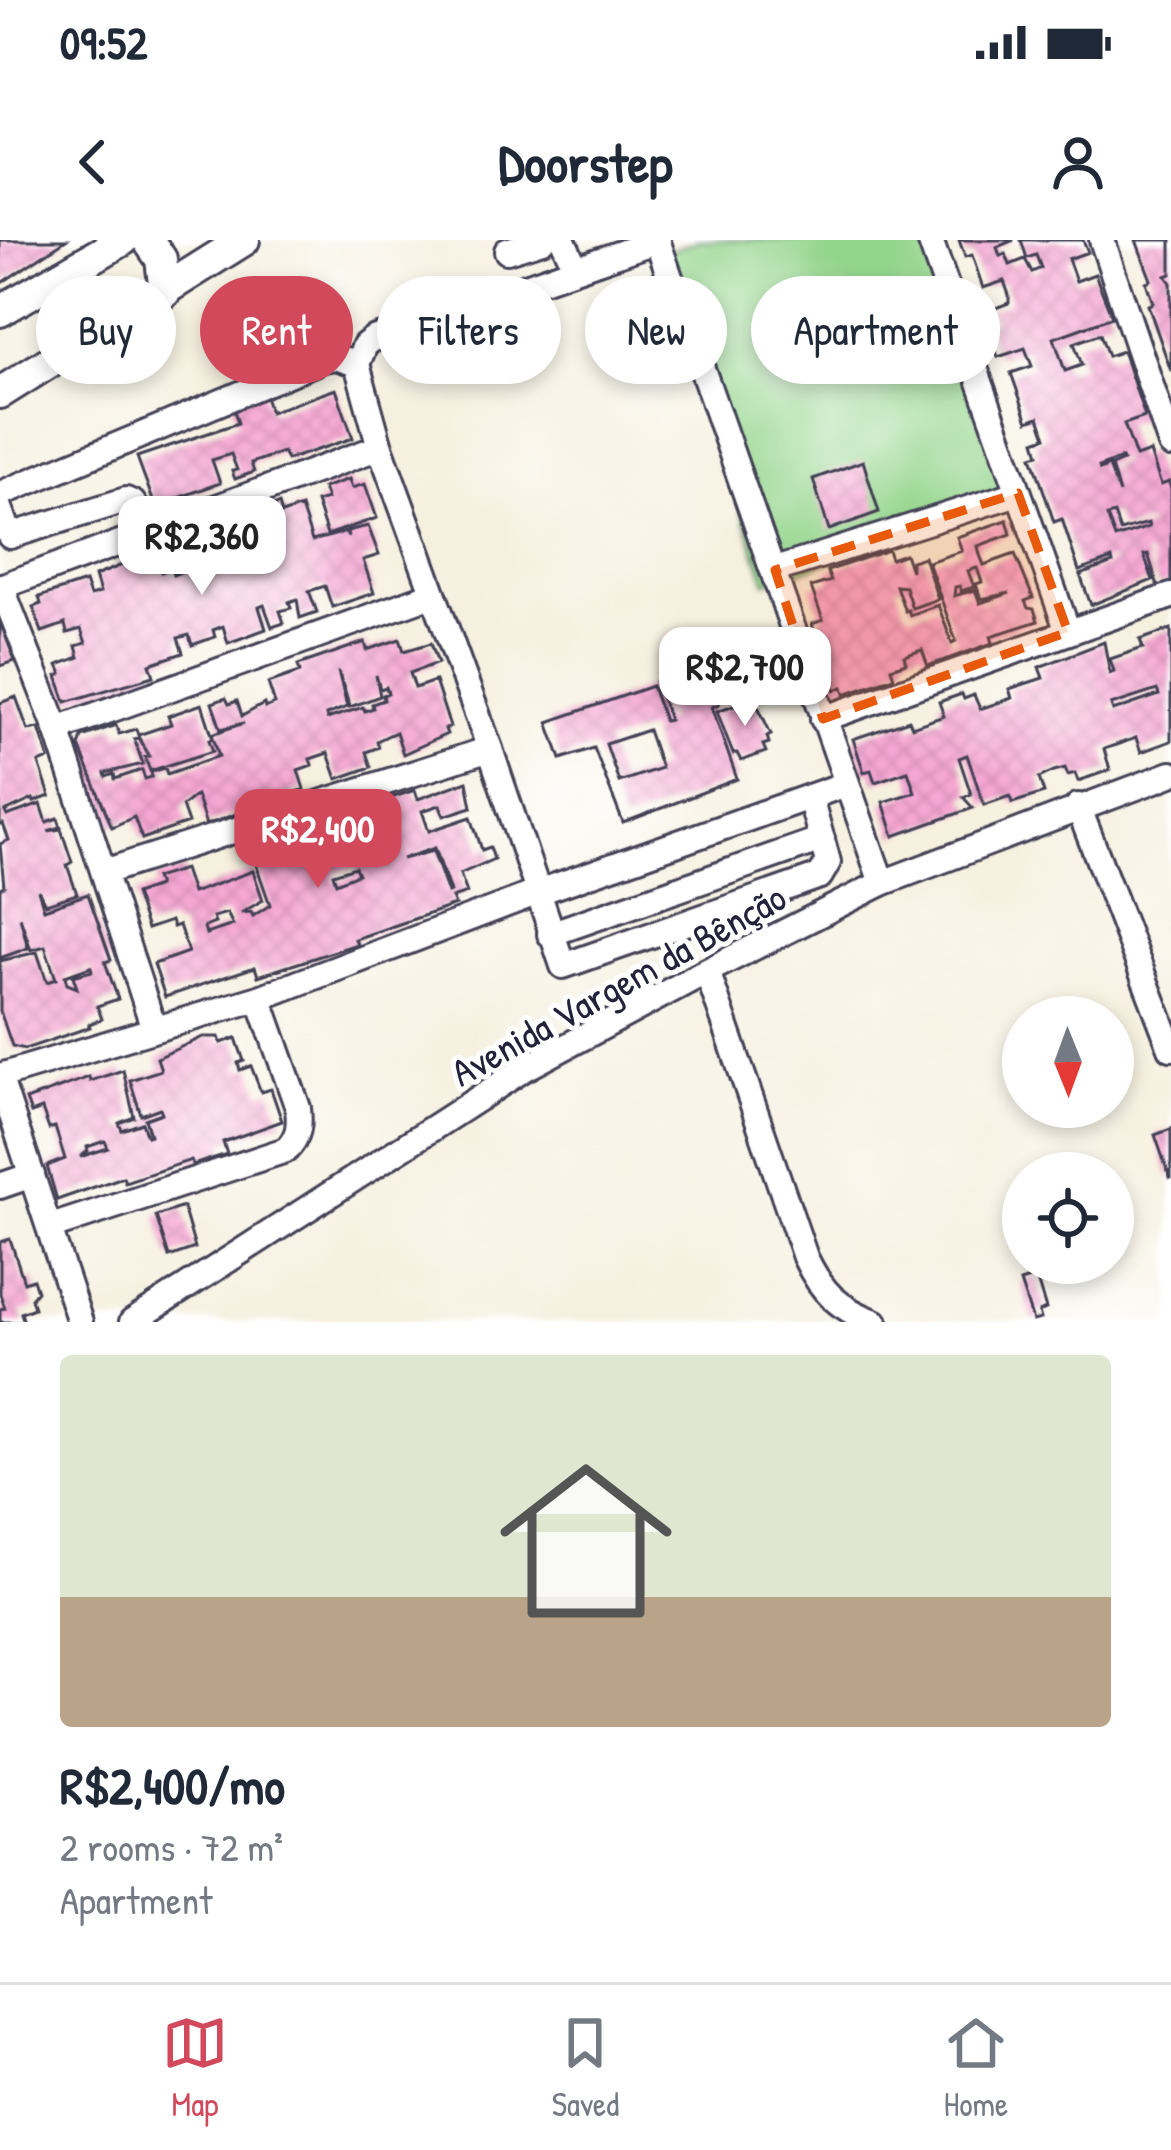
<!DOCTYPE html>
<html lang="en">
<head>
<meta charset="utf-8">
<style>
	body { margin:0; font-family:"Patrick Hand",sans-serif; background:#f6f6f7; color:#1f2937; height:100vh; display:flex; flex-direction:column; font-size:45px; white-space:nowrap }
	* { box-sizing:border-box; margin:0 }
	p { font-size:39px; color:#747a83 }
	.icon { flex:none; width:66px; height:66px; fill:none; stroke:currentColor; stroke-width:2; stroke-linecap:round; stroke-linejoin:round }
	.map { position:relative; height:1082px; overflow:hidden }
	.side { display:flex; flex-direction:column; background:#fff; flex:1 }
	.side>* { flex:none }
	.top-card { position:absolute; left:36px; top:36px; width:1101px; height:108px; display:flex; gap:24px }
	.needle { width:78px; rotate:179deg }
	.controls { position:absolute; left:1002px; top:756px; display:grid; gap:24px }
	.controls a { display:grid; place-items:center; width:132px; height:132px; border-radius:50%; background:#fff; box-shadow:0 6px 18px #0003; font-size:60px }
	.price { position:absolute; translate:-50% -102px; padding:0 27px; border-radius:24px; background:#fff; color:#222; font-size:39px; line-height:78px; filter:drop-shadow(0 3px 6px #0008) }
	.price::after { content:''; position:absolute; left:50%; top:72px; width:36px; height:27px; margin-left:-18px; background:inherit; clip-path:polygon(0 0,100% 0,50% 100%) }
	.price.on { background:#d1495b; color:#fff }
	ul { padding:0; list-style:none }
	li { display:grid; align-content:center; gap:24px; height:636px; padding:0 60px }
	li+li { border-top:3px solid #e0e1e3 }
	li span { display:grid; place-items:center; height:372px; border-radius:12px; color:#555 }
	li>.icon { margin-inline-start:auto }
	span .icon { width:216px; height:216px; fill:#fffc; stroke-width:1 }
	li b { font-size:51px }
	.chip { padding:0 42px; border-radius:54px; background:#fff; box-shadow:0 6px 18px #0003; font-size:42px; line-height:108px }
	.chip.on { background:#d1495b; color:#fff }
	.status { display:flex; justify-content:space-between; align-items:center; height:84px; padding:0 60px; background:#fff; direction:ltr }
	.status svg { height:33px; fill:currentColor }
	header { display:flex; justify-content:space-between; align-items:center; height:156px; padding:0 60px; background:#fff; font-size:54px; font-weight:700 }
	.tab-bar { display:flex; justify-content:space-around; align-items:center; height:168px; border-top:3px solid #e0e1e3; background:#fff; font-size:33px; color:#747a83 }
	.tab-bar a { display:grid; justify-items:center; gap:6px }
	.tab-bar .on { color:#d1495b }
	.map>svg:first-child { display:block }
</style>
</head>
<body>
<div class="status"><b>09:52</b><svg viewBox="0 0 49 12"><path d="M0 12V9h3v3zM5 12V6h3v6zM10 12V3h3v9zM15 12V0h3v12zM26 1h20v11H26zM47 4h2v5h-2z"/></svg></div>
<header><svg class="icon" aria-label="back" viewBox="0 0 24 24"><path d="M15 5l-7 7 7 7"/></svg>Doorstep<svg class="icon" aria-label="person" viewBox="0 0 24 24"><circle cx="12" cy="8" r="4"/><path d="M4 21q1-7 8-7t8 7"/></svg></header>
<div class="map">
<svg width="1171" height="1082" viewBox="0 0 1171 1082">
	<defs>
		<pattern id="building-cross-hatch" width="8" height="8" patternUnits="userSpaceOnUse" patternTransform="scale(3)"><rect width="8" height="8" fill="#f6a7d3"/><path d="M0 0l8 8M0 8l8-8" fill="none" stroke="#d38fb6"/></pattern>
	</defs>
	<rect width="100%" height="100%" fill="#fff"/>
	<filter id="ink" filterUnits="userSpaceOnUse"><feTurbulence type="fractalNoise" baseFrequency=".00833" numOctaves="2"/><feDisplacementMap in="SourceGraphic" scale="24" xChannelSelector="R" yChannelSelector="G"/><feConvolveMatrix kernelMatrix="1 2 1 2 8 2 1 2 1" color-interpolation-filters="sRGB"/></filter>
	<filter id="wash" filterUnits="userSpaceOnUse"><feTurbulence type="fractalNoise" baseFrequency=".004" numOctaves="4" result="noise"/><feDisplacementMap in="SourceGraphic" scale="48" xChannelSelector="R" yChannelSelector="G"/><feGaussianBlur stdDeviation="2.7" result="paint"/><feColorMatrix in="noise" values="0 0 0 0 0 0 0 0 0 0 0 0 0 0 0 0 0 1.4 0 .05"/><feComposite in="paint" operator="in"/></filter>
	<g filter="url(#wash)">
		<rect width="100%" height="100%" fill="#f6f0df"/>
		<path fill="#94d58c" stroke="#5b7c64" stroke-width="3" d="M699 0H926L1013 263 766 342 655 16Z"/>
		<g id="blocks">
			<g fill="url(#building-cross-hatch)" fill-rule="evenodd">
				<path d="M0 0H66L0 44Z"/>
				<path d="M959 0H1014L997 7 1000 16 1006 14 1010 25 1025 19 1032 32 1041 28 1036 15 1027 18 1021 0H1083L1088 12 1068 19 1076 41 1095 34 1112 77 1054 98 1065 131 1082 125 1074 103 1100 94 1108 116 1123 111 1145 177 1124 184 1136 217 1150 212 1161 245 1169 242 1171 249V342L1158 346 1148 314 1144 315 1153 340 1091 365 1080 335 1113 323 1112 319 1079 331 1062 279 1054 282 1032 216 1039 214 1035 201 1046 197 1039 177 1028 181 1011 133 1032 126 1025 108 998 117 986 84 994 82 990 70 1009 63V55L1004 41 983 48 972 15 965 17ZM1122 218 1123 221 1111 226 1119 254 1109 226 1100 230 1099 227ZM1114 274 1120 291 1148 283 1149 287 1115 298 1107 276Z"/>
				<path d="M1136 0H1171V34L1166 36 1171 43V131L1148 65 1153 63 1146 42 1151 40Z"/>
				<path d="M336 149 353 198 287 220 283 212 251 223 254 232 235 239 232 231 237 230 231 214 212 220 220 243 155 266 137 217 238 183 231 161 263 150 270 172Z"/>
				<path d="M863 221 879 272 829 290 813 239Z"/>
				<path d="M349 239 352 248 365 244 377 278 327 295 316 262 327 259 323 248Z"/>
				<path d="M279 264 282 274 301 267 312 301 346 292 348 297 347 291 368 286 379 315 363 320 374 353 332 367 325 346 309 351 317 372 300 378 297 359 289 362 291 368 280 371 284 383 272 387 264 365 259 367 266 389 228 403 223 386 213 390 215 397 192 405 189 395 178 398 183 413 150 424 154 436 66 462 57 436 62 434 58 425 79 417 76 406 86 403 81 389 67 393 65 384 42 392 33 367 41 364 39 357 85 342 90 356 100 353 95 336 149 314 150 319 156 317 161 332 171 328 173 335 191 328 190 312 219 303 224 316 236 311 229 292 250 285 252 292 257 290 261 288 259 282 250 285 246 275Z"/>
				<path d="M1007 280 1011 294 978 306 980 315 984 325 1015 314 1033 358 1025 361 1028 368 1034 369 1038 381 991 396 993 403 928 426 922 410 904 416 906 423 891 428 894 437 845 454 843 447 835 450 812 384 823 380 811 347 831 341 827 331 888 310 891 319 905 314 911 331V321L924 317 938 359 912 368 905 347 896 346 905 371 908 370 910 375 938 365 952 403 956 401 928 322 962 311 957 297ZM977 328 982 342 976 344 981 359 1010 353 980 363 975 350 954 356 955 347 960 346 961 351 974 347 968 331Z"/>
				<path d="M0 381 15 421 0 426Z"/>
				<path d="M1171 389V501L1141 512 1136 498 1104 509 1110 530 1078 541 1075 533 1068 535 1065 528 1054 531 1039 538 1044 553 1012 563 1010 556 984 565 967 515 959 518 971 554 963 557 973 568 894 596 883 562 915 552 908 531 875 542 871 530 864 532 853 499 909 480 912 487 944 476 939 462 962 454 964 459 974 455 980 469 1012 458 1009 449 1043 438 1039 427 1104 402 1110 433 1114 431 1110 419 1143 408 1140 400ZM1157 450 1159 455 1113 471 1111 465Z"/>
				<path d="M400 399 404 411 431 403 438 423 410 433 415 448 435 441 450 487 445 489 447 494 403 514 396 492 389 495 377 501 379 507 366 512 371 527 337 539 328 513 310 519 312 525 298 530 304 549 206 585 196 555 182 566 188 583 142 599 134 577 112 587 79 506 82 497 116 485 119 494 136 489 138 495 171 484 168 476 202 464 213 498 209 500 213 511 150 531 145 517 149 516 139 498 134 499 143 524 105 533 106 537 114 534 115 539 142 530 145 539 152 537 151 532 165 528 167 534 219 516 212 494 244 483 221 489 212 463 226 458 229 464 237 461 242 476 264 464 265 468 275 464 268 443 300 432 298 425 365 402 367 410ZM338 431 350 467 380 456 376 435 380 449 386 447 388 453 383 455 384 460 372 464 373 468 365 471 363 467 327 479 326 475 347 467Z"/>
				<path d="M681 433 684 443 708 434 719 464 712 467 737 539 623 583 594 508 561 519 548 482 652 446 664 481 669 480 656 442ZM648 490 661 528 619 542 606 504Z"/>
				<path d="M16 457 28 490 39 488 49 519 39 523 50 556 34 562 33 559 5 572 7 576 41 564 47 582 58 578 61 587 48 591 61 589 72 622 67 625 77 654 46 664 38 650 44 669 88 654 111 720 105 722 118 759 97 766 102 779 89 784 90 787 25 809 12 806 0 771V721L37 712 47 742 56 739 45 706 31 710 20 677 28 708 0 718V648L4 646 0 604 9 600 3 584 0 585V463ZM91 727 92 731 73 736 77 748 67 744 65 736Z"/>
				<path d="M754 458 771 494 767 496 769 503 763 505 766 512 741 521 737 513 733 514 717 471Z"/>
				<path d="M467 541 472 567 444 576 440 565 422 571 429 591 471 577 482 610 490 607 494 619 460 634 467 653 452 658 455 665 355 699 357 704 258 736 255 727 165 757 154 724 188 712 179 685 173 687 171 681 147 689 135 654 158 646 155 638 184 629 192 653 253 631 263 660 241 673 251 672 253 676 270 665 250 607 283 596 286 603 385 569 382 561 415 550 418 559ZM435 608 450 652 448 653 433 611 402 619ZM355 627 358 634 336 643 333 634ZM227 673 233 685 206 694 204 687 215 683 213 677Z"/>
				<path d="M203 797H219L221 803 236 798 244 821 238 823 240 830 251 826 261 852 271 849 282 881 223 902 227 914 193 925 191 920 125 942 123 937 57 960 47 926 65 919 55 887 49 889 42 869 31 873 26 860 89 837 90 841 123 830 134 877 119 883 122 890 142 883 147 896 150 895 145 879 162 873 160 868 141 875 130 840 161 830 157 818ZM105 901 108 908 80 917 88 911 87 907Z"/>
				<path d="M1171 889V938H1170L1155 895Z"/>
				<path d="M183 967 195 1008 169 1017 156 976Z"/>
				<path d="M10 999 24 1042 33 1039 37 1051 31 1058 34 1068 21 1073 24 1082H0V1069L5 1068 0 1054V1002Z"/>
				<path d="M1036 1037 1046 1069 1039 1072 1041 1079 1033 1081 1020 1042Z"/>
			</g>
		</g>
	</g>
	<g filter="url(#ink)">
		<use href="#blocks" fill-opacity="0" stroke="#424154" stroke-width="3"/>
		<g fill="none" stroke-linecap="round" stroke-linejoin="round">
			<defs>
				<g id="minor">
					<path d="M563 0 575 27"/>
					<path d="M657 0 882 643"/>
					<path d="M658 0 373 99 365 105 357 124 380 207 490 509 563 726 820 636 828 622 810 557"/>
					<path d="M930 0 1068 392"/>
					<path d="M1102 0 1171 205"/>
					<path d="M507 11 542 0"/>
					<path d="M0 254 324 119 336 117 357 124"/>
					<path d="M0 268 10 296 126 260 133 263 151 291"/>
					<path d="M775 330 1018 253"/>
					<path d="M1 346 57 489 154 789"/>
					<path d="M0 347 380 207"/>
					<path d="M823 479 1171 356"/>
					<path d="M57 489 433 354"/>
					<path d="M1078 566 1171 808"/>
					<path d="M104 632 490 509"/>
					<path d="M550 694 822 599"/>
					<path d="M707 731 805 1017C822 1053 838 1068 875 1082"/>
					<path d="M0 836 259 758 536 653 846 544"/>
					<path d="M0 839 80 1082"/>
					<path d="M0 946 32 935"/>
					<path d="M51 987 286 910C299 897 300 885 298 868L259 758"/>
					<path d="M132 1082 524 829 707 731 882 643 1171 534"/>
				</g>
				<g id="major">
					<path d="M148 0 161 19 165 52"/>
					<path d="M0 71 123 0"/>
					<path d="M0 153 244 0"/>
				</g>
			</defs>
			<use href="#minor" stroke="#424154" stroke-width="30"/>
			<use href="#major" stroke="#424154" stroke-width="36"/>
			<use href="#minor" stroke="#fff" stroke-width="24"/>
			<use href="#major" stroke="#fff" stroke-width="30"/>
		</g>
	</g>
	<path fill="#e8590c" fill-opacity="0.2" stroke="#e8590c" stroke-width="9" stroke-dasharray="24 15" stroke-linejoin="round" d="M1018 253 1068 392 823 479 775 330Z"/>
	<g text-anchor="middle" dominant-baseline="central" stroke-width="10" stroke-linejoin="round" paint-order="stroke">
		<g font-size="39" fill="#22223b" stroke="#fff">
			<text transform="translate(618 744) rotate(-29)">Avenida Vargem da Bênção</text>
		</g>
	</g>
</svg>
<div class="controls">
<a><svg class="needle" viewBox="-14 -14 28 28"><path d="M0-13l5 13h-10z" fill="#e53935"/><path d="M0 13l5-13h-10z" fill="#747a83"/></svg></a>
<a><svg class="icon" aria-label="locate" viewBox="0 0 24 24"><circle cx="12" cy="12" r="6"/><path d="M12 2v4M12 18v4M2 12h4M18 12h4"/></svg></a>
</div>
<b class="price" style="left:202px;top:358px">R$2,360</b>
<b class="price" style="left:745px;top:489px">R$2,700</b>
<b class="price on" style="left:318px;top:651px">R$2,400</b>
<div class="top-card">
<a class="chip">Buy</a>
<a class="chip on">Rent</a>
<a class="chip">Filters</a>
<a class="chip">New</a>
<a class="chip">Apartment</a>
</div>
</div>
<section class="side">
<ul>
<li><span style="background:linear-gradient(#dfe7d0 65%,#b9a48a 0)"><svg class="icon" aria-label="home" viewBox="0 0 24 24"><path d="M3 11l9-7 9 7M6 9v11h12V9"/></svg></span><div><b>R$2,400/mo</b><p>2 rooms · 72 m²</p><p>Apartment</p></div></li>
</ul>
</section>
<nav class="tab-bar">
<a class="on"><svg class="icon" aria-label="map" viewBox="0 0 24 24"><path d="M3 6l6-2 6 2 6-2v14l-6 2-6-2-6 2zM9 4v14M15 6v14"/></svg>Map</a>
<a><svg class="icon" aria-label="saved" viewBox="0 0 24 24"><path d="M7 4h10v16l-5-4-5 4z"/></svg>Saved</a>
<a><svg class="icon" aria-label="home" viewBox="0 0 24 24"><path d="M3 11l9-7 9 7M6 9v11h12V9"/></svg>Home</a>
</nav>
</body>
</html>
